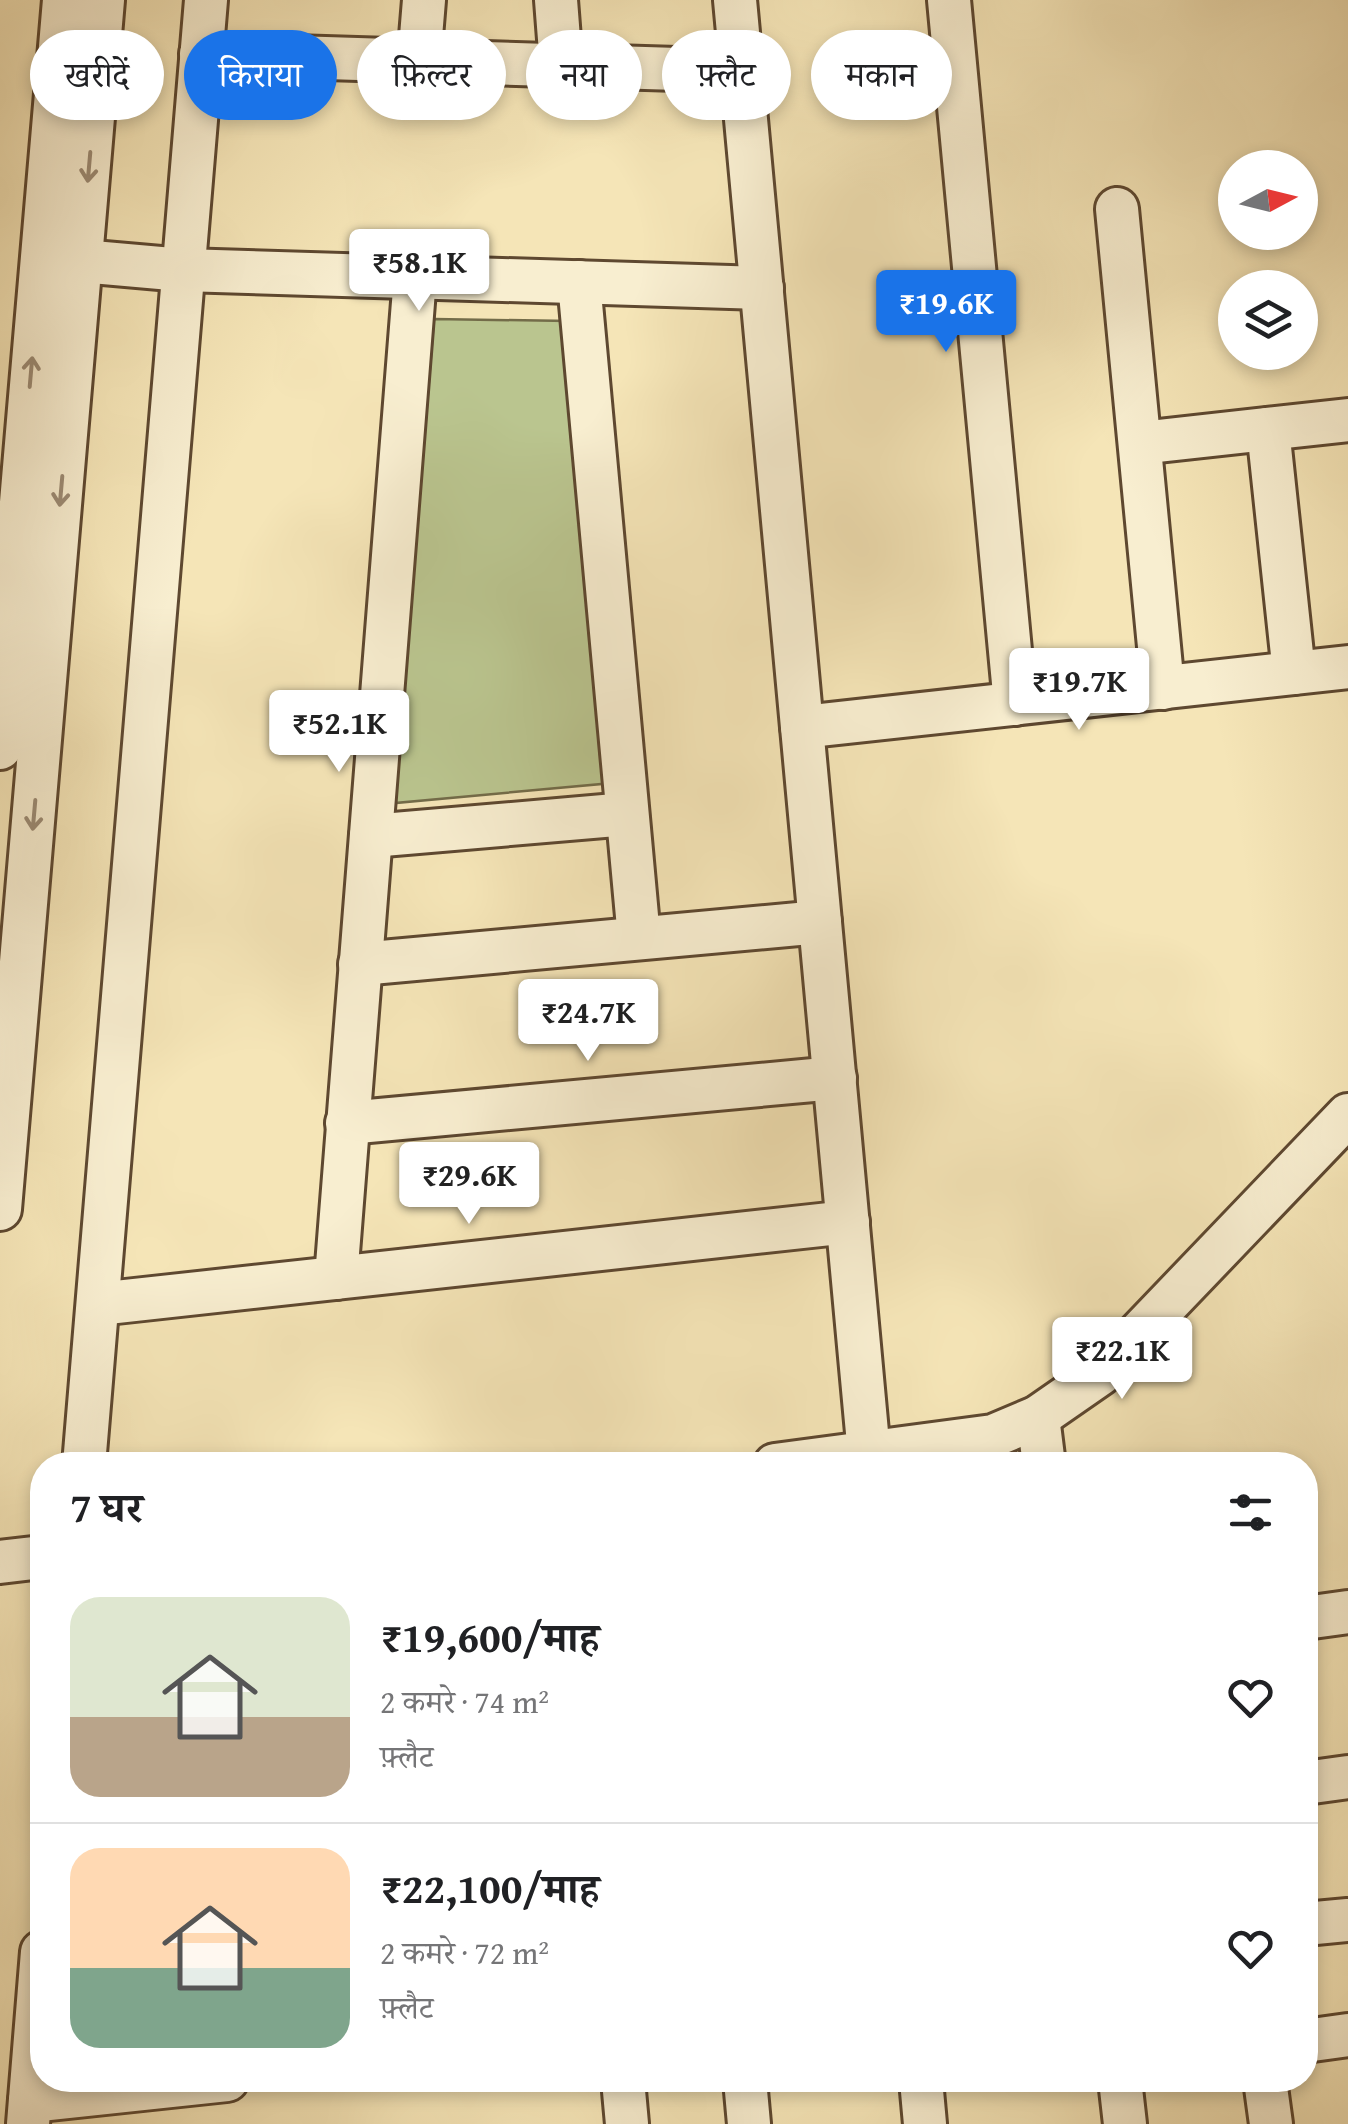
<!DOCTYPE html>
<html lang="hi">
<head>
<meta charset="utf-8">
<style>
	body { margin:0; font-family:"Gentium Book Plus","Noto Serif Devanagari",serif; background:#f6f6f6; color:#202124; height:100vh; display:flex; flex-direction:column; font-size:38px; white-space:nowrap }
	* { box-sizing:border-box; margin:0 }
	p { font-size:32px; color:#757577 }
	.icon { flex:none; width:55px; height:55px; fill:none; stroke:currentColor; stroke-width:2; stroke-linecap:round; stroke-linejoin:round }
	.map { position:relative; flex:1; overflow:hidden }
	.sheet { position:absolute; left:30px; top:1452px; width:1288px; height:640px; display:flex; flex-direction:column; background:#fff; border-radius:40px; box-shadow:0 5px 15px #0003 }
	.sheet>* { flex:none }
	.banner { position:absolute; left:30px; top:30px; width:1290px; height:90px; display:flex; gap:20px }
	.needle { width:65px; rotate:83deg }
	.fabs { position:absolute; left:1218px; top:150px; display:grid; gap:20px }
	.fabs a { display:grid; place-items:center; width:100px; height:100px; border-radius:50%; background:#fff; box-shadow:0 5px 15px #0003; font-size:50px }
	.price { position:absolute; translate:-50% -85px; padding:0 22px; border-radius:10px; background:#fff; color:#222; font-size:32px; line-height:65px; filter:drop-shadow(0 2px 5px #0008) }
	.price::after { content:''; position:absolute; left:50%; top:60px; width:30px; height:22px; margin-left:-15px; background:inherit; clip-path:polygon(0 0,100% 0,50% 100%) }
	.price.on { background:#1a73e8; color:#fff }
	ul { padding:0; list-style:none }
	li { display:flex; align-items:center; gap:30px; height:250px; padding:0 40px }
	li+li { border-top:2px solid #e0e0e0 }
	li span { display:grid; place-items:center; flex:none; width:280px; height:200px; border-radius:30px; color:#555 }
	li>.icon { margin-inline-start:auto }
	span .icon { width:120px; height:120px; fill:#fffc; stroke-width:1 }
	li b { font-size:42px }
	h2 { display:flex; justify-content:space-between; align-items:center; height:120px; padding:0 40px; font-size:42px }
	.tag { padding:0 35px; border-radius:45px; background:#fff; box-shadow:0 5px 15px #0003; font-size:35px; line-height:90px }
	.tag.on { background:#1a73e8; color:#fff }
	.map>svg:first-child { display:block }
</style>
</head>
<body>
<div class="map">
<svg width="1348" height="2124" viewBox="0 0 1348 2124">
	<rect width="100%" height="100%" fill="#f5e5b7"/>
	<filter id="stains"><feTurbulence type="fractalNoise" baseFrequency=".002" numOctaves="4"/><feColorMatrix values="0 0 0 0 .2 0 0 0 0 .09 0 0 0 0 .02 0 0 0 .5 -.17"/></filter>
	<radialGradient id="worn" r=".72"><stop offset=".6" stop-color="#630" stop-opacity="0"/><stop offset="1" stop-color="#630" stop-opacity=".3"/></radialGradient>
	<path fill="#bac58f" stroke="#736c49" stroke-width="2.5" d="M434 319 569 321 612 783 395 803Z"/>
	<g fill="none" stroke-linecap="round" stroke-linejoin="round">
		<defs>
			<g id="minor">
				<path d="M556 0 561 65"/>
				<path d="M735 0 870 1465"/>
				<path d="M949 0 1015 704"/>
				<path d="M201 54 742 71"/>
				<path d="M419 61 424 0"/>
				<path d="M1117 209 1163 688"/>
				<path d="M81 261 183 270 762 288"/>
				<path d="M579 282 639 938"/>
				<path d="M1268 429 1294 673"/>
				<path d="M1140 443 1348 420"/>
				<path d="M802 727 1348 667"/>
				<path d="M0 748 64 0"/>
				<path d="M371 836 627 814"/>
				<path d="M360 964 820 922"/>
				<path d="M347 1123 835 1078"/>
				<path d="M0 1209 103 0"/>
				<path d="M336 1278 415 277"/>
				<path d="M98 1304 848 1222"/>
				<path d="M1038 1417 1044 1465"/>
				<path d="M84 1465 206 0"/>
				<path d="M775 1465 993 1436 1038 1417 1100 1374 1348 1115"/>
				<path d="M0 1562 42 1557"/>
				<path d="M1305 1618 1348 1612"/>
				<path d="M1305 1783 1348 1777"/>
				<path d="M1305 1924 1348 1920"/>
				<path d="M1305 2041 1348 2035"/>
				<path d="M623 2080 627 2124"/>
				<path d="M745 2080 749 2124"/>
				<path d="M921 2080 925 2124"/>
				<path d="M1120 2080 1125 2124"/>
				<path d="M1265 2080 1271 2124"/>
				<path d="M30 2101 227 2080"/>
				<path d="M28 2124 42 1952"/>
			</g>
		</defs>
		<use href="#minor" stroke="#5e4830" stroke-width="48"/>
		<use href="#minor" stroke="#f8eed0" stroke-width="42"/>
	</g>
	<defs><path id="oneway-shaft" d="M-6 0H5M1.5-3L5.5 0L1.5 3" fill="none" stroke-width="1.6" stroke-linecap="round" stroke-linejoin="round" transform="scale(2.5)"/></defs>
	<g stroke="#9c8b74">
		<use href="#oneway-shaft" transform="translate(89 167) rotate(95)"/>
		<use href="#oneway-shaft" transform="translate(31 372) rotate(-85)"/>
		<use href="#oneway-shaft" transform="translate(61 491) rotate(95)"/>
		<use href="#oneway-shaft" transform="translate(34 815) rotate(95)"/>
	</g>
	<rect width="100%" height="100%" filter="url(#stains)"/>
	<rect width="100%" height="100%" fill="url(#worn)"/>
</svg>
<div class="fabs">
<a><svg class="needle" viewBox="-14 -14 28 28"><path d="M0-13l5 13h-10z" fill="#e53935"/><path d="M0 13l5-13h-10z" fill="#757577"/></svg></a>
<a><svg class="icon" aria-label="layers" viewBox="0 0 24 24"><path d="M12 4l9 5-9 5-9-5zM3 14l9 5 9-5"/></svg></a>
</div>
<b class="price" style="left:419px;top:314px">₹58.1K</b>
<b class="price on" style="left:946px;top:355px">₹19.6K</b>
<b class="price" style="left:1079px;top:733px">₹19.7K</b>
<b class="price" style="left:339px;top:775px">₹52.1K</b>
<b class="price" style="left:588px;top:1064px">₹24.7K</b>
<b class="price" style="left:469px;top:1227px">₹29.6K</b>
<b class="price" style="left:1122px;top:1402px">₹22.1K</b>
<div class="banner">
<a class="tag">खरीदें</a>
<a class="tag on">किराया</a>
<a class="tag">फ़िल्टर</a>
<a class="tag">नया</a>
<a class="tag">फ़्लैट</a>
<a class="tag">मकान</a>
</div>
<section class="sheet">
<h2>7 घर<svg class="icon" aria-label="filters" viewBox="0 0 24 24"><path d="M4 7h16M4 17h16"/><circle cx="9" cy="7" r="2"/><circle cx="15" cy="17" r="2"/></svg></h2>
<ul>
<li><span style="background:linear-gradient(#dfe7d0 60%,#b9a48a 0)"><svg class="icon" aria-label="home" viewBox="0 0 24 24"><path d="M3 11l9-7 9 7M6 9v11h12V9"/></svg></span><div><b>₹19,600/माह</b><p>2 कमरे · 74 m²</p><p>फ़्लैट</p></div><svg class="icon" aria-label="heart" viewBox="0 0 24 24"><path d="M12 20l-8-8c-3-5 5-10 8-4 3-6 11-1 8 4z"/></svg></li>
<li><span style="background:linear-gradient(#ffd9b3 60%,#7fa58c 0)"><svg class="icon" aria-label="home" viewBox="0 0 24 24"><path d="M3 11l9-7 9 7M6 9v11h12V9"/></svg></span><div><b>₹22,100/माह</b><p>2 कमरे · 72 m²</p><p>फ़्लैट</p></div><svg class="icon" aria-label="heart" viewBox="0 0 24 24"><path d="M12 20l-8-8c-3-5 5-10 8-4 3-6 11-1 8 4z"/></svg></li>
</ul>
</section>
</div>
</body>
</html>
